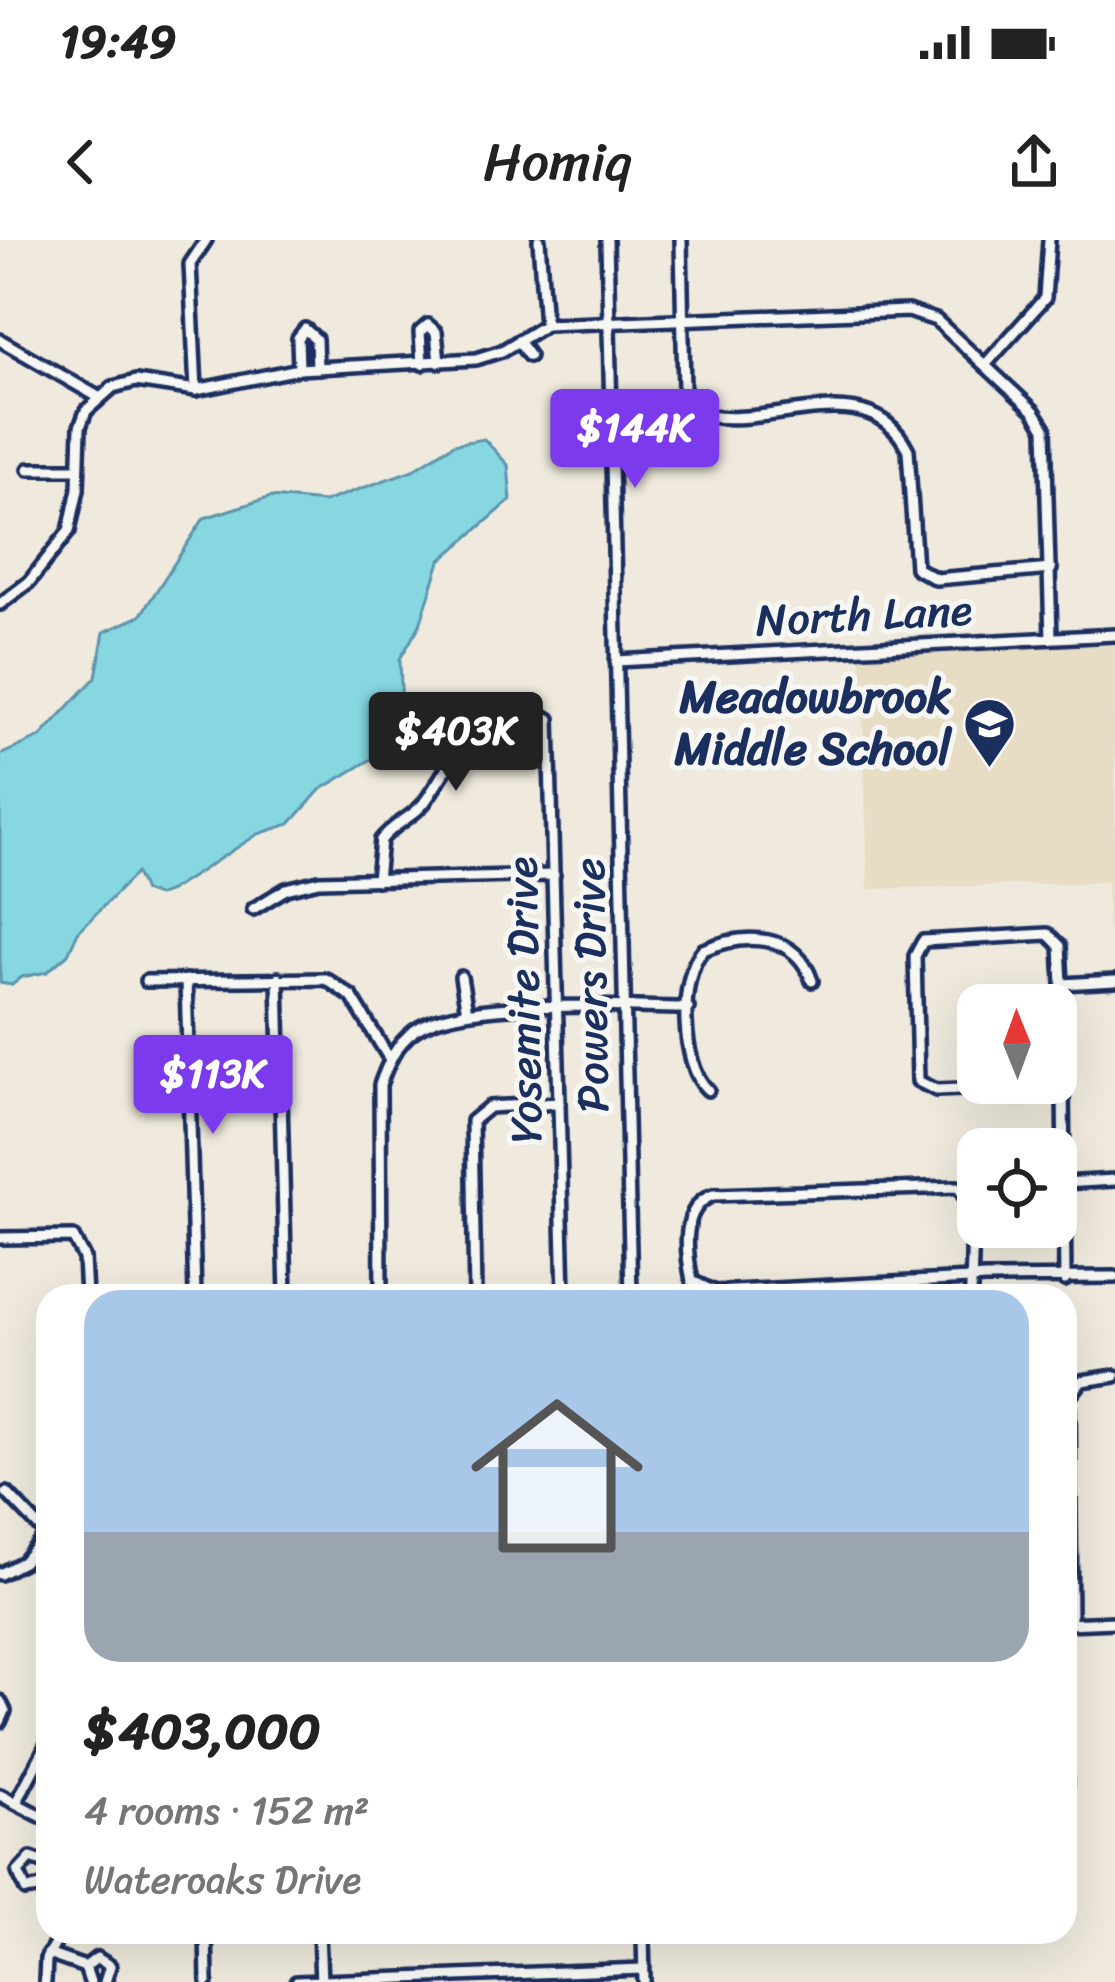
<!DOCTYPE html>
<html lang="en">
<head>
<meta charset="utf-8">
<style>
	body { margin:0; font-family:Sriracha,sans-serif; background:#f2f2f2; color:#222; height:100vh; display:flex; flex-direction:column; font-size:45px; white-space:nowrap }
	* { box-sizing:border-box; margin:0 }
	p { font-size:39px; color:#767676 }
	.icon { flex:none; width:66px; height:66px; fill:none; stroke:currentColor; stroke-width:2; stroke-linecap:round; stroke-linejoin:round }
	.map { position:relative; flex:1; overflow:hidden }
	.panel { position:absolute; left:36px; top:1044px; width:1041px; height:660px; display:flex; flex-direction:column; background:#fff; border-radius:36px; box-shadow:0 12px 48px #0002 }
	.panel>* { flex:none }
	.needle { width:78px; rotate:359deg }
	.controls { position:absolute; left:957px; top:744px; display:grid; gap:24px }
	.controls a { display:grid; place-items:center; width:120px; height:120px; border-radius:24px; background:#fff; box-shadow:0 12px 48px #0002; font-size:60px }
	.price { position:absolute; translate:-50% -102px; padding:0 27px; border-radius:12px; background:#7c3aed; color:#fff; font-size:39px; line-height:78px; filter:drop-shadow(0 3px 6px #0008) }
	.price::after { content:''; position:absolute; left:50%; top:72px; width:36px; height:27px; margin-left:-18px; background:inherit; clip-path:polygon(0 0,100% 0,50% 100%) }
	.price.selected { background:#222; color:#fff }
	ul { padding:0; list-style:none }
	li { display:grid; align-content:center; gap:24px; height:636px; padding:0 48px }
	li span { display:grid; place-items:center; height:372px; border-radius:36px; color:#555 }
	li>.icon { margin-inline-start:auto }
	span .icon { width:216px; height:216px; fill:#fffc; stroke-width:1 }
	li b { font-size:51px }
	.status { display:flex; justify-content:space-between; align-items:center; height:84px; padding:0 60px; background:#fff; direction:ltr }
	.status svg { height:33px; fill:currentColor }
	header { display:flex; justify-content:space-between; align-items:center; height:156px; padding:0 48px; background:#fff; font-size:54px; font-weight:600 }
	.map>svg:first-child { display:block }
</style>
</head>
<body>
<div class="status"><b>19:49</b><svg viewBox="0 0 49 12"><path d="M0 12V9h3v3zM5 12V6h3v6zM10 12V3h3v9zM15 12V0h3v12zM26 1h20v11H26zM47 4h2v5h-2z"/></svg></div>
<header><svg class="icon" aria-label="back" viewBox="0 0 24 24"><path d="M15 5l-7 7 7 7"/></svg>Homiq<svg class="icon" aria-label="share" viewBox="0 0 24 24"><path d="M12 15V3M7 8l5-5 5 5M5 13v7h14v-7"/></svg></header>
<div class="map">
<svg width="1115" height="1742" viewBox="0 0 1115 1742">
	<rect width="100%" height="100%" fill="#efeadd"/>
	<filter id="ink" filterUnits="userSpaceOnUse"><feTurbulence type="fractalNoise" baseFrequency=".00833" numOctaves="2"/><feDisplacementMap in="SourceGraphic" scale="24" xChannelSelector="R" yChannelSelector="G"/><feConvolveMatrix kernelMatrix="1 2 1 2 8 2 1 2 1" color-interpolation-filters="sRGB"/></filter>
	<g filter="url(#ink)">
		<path fill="#e7dcc4" d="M1115 405V691H1108L1107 642 868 649 861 416Z"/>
		<path fill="#86d7e0" stroke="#5b94ac" stroke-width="3" d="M484 199 508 225 511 260 440 321 420 385 400 419 402 474 387 528 377 526 375 517 320 550 290 584 258 594 170 651 157 656 144 651 136 633 78 692 68 714 47 732 22 737 12 745 0 743V515L40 497 96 437 104 392 140 376 204 278 271 257 324 262 413 230 454 204Z"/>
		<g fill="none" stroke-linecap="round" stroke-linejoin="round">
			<defs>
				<g id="minor">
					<path d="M539 0 545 85"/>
					<path d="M607 0 631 1056"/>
					<path d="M681 0 684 151 692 171C757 199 867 126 908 210L916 328 936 339 1051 329"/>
					<path d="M0 100 100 158"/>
					<path d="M518 101 529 116"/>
					<path d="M422 124 420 92 428 85 436 92 439 122"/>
					<path d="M985 125 1045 58 1049 0"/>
					<path d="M299 129 298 98 305 89 316 99 317 128"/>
					<path d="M196 150 190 24 206 0"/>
					<path d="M29 229H78"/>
					<path d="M0 364 29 342 69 291 78 249 80 187 86 171 113 147 136 141 196 150 299 129 476 119 502 111 545 85 908 71 936 80 1034 171 1045 188 1051 398"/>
					<path d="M616 421 1115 395"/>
					<path d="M377 640 381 600C393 584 412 578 424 563 452 525 486 439 549 479L564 1056"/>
					<path d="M253 669 286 649 319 641 554 635"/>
					<path d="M461 737 467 772"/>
					<path d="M278 738 286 1056"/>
					<path d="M186 740 195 1056"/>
					<path d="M146 741 326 739 352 757 389 818"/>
					<path d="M1062 744 1115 741"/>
					<path d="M1062 845 936 850 918 841 915 716 923 701 1048 694 1060 706 1062 744 1065 1040"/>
					<path d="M708 850C681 826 678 737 703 710 745 692 796 693 812 741"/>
					<path d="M1063 943 1115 940"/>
					<path d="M0 998 73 997 84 1018 86 1056"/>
					<path d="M381 1056 380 845C387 825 396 804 414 791 461 756 625 768 688 768"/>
					<path d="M475 1056 472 881 489 867 559 863"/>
					<path d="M971 1056C970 1027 980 966 957 947L713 955C680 967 686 1012 692 1041L715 1052 970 1039 985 1038 1115 1037"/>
					<path d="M7 1253 47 1295"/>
					<path d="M0 1334 23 1322 48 1293"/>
					<path d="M1066 1384 1115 1382"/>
					<path d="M1071 1384 1069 1157 1082 1141 1115 1136"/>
					<path d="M0 1461 5 1471 0 1482"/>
					<path d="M1065 1524 1067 1583"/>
					<path d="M0 1555 48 1580"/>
					<path d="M16 1563 48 1502"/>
					<path d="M48 1624 31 1618 18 1632 26 1650 48 1646"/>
					<path d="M206 1692 207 1742"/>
					<path d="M319 1692 321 1742"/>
					<path d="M643 1692 644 1742"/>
					<path d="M48 1714 85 1727"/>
					<path d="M45 1742 46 1719 62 1692"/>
					<path d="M90 1742 85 1727 97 1718 110 1726 105 1742"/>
					<path d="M296 1742 643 1729"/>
				</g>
			</defs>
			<use href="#minor" stroke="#1b2f5e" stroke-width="18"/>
			<use href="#minor" stroke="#f6f6f2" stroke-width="9"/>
		</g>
	</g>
	<defs>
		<symbol id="school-pin" viewBox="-11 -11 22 30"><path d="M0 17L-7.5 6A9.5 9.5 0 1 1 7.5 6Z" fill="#1b2f5e" stroke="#f6f6f2"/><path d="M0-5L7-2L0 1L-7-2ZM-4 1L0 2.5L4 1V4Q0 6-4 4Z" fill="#fff"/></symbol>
	</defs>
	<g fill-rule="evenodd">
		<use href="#school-pin" x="960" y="454" width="59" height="81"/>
	</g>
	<g text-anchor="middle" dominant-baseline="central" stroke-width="10" stroke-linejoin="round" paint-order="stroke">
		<g font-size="45" fill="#1b2f5e" stroke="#f6f6f2">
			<text transform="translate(864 375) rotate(-3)">North Lane</text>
			<text transform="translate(591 745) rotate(-91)">Powers Drive</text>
			<text transform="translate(524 760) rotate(-91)">Yosemite Drive</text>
		</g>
		<g font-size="45" font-weight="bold" fill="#1b2f5e" stroke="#f6f6f2" text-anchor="end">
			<text x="951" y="457">Meadowbrook<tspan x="951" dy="52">Middle School</tspan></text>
		</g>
	</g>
</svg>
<div class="controls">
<a><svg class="needle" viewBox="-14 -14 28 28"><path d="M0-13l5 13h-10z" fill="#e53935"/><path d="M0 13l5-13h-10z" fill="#767676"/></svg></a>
<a><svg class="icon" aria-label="locate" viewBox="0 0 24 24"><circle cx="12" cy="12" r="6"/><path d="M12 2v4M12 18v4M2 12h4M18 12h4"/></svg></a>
</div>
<b class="price" style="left:635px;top:251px">$144K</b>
<b class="price selected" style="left:456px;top:554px">$403K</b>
<b class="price" style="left:213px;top:897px">$113K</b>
<section class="panel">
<ul>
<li><span style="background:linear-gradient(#a9c7e8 65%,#9aa5b1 0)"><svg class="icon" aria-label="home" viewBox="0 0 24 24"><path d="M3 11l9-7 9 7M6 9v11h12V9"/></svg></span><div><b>$403,000</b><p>4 rooms · 152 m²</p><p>Wateroaks Drive</p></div></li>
</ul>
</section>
</div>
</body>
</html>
